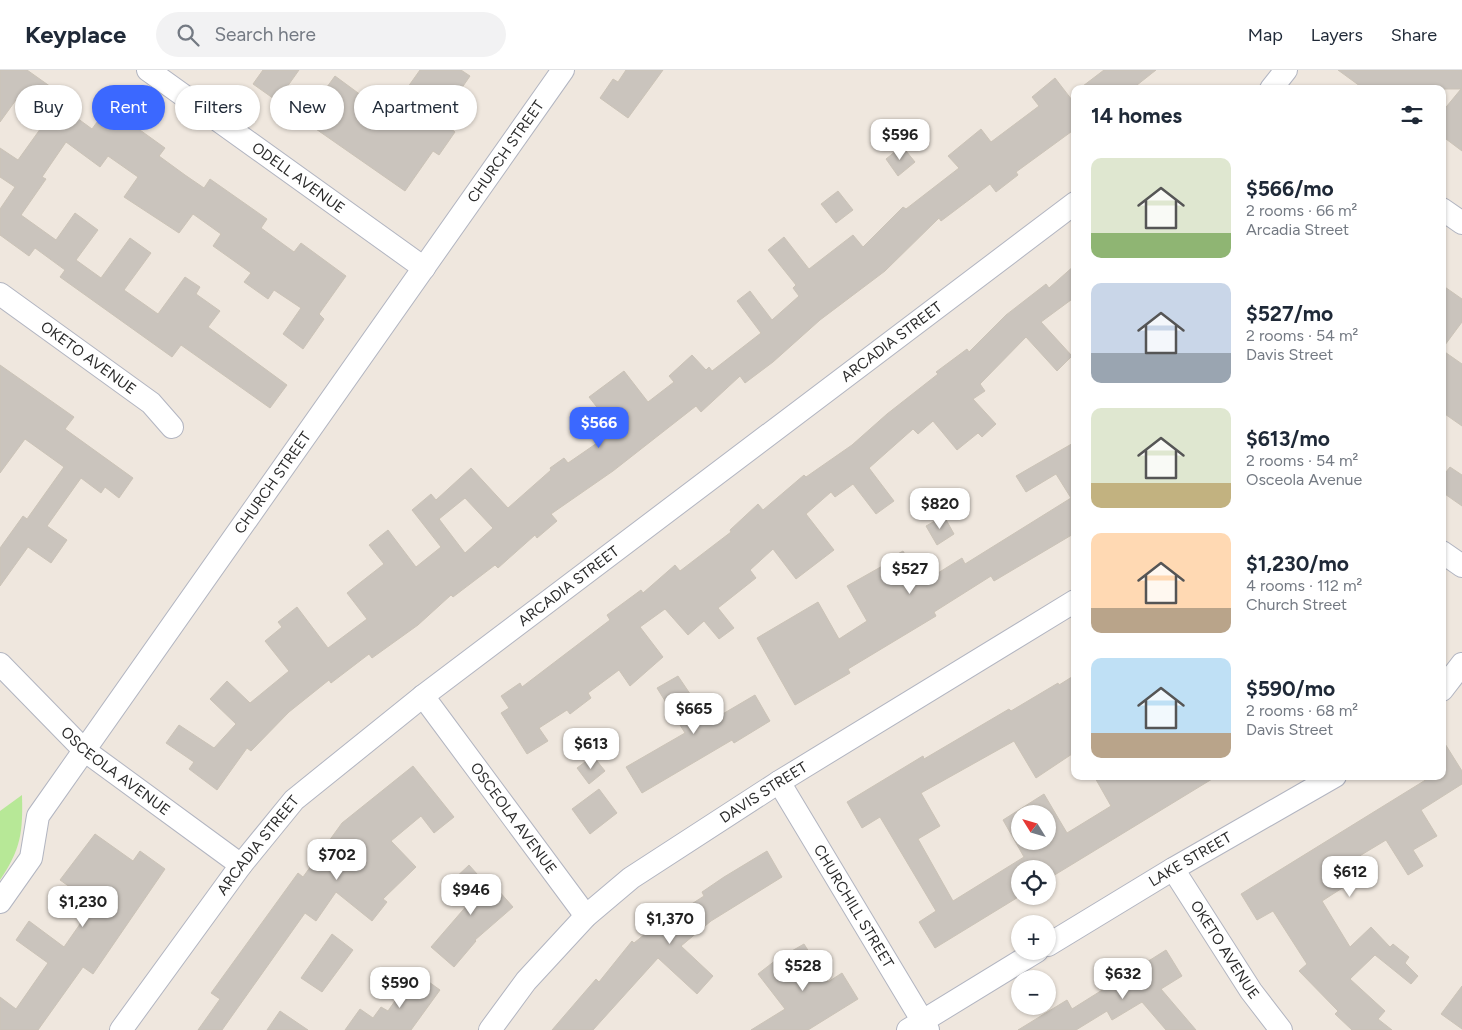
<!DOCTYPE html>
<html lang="en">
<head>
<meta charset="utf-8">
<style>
	body { margin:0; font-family:Figtree,sans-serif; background:#f2f2f3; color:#1f2937; height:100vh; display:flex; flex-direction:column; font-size:19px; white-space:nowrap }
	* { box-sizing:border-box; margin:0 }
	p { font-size:16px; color:#747a83 }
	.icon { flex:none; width:28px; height:28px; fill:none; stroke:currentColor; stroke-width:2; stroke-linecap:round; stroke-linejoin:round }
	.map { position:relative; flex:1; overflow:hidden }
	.details { position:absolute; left:1071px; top:15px; width:375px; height:695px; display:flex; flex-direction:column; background:#fff; border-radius:10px; box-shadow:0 1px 4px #0004 }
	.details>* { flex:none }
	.guide { position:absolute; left:15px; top:15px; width:475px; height:45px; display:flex; gap:10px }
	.needle { width:32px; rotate:307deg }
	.controls { position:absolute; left:1011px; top:735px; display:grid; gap:10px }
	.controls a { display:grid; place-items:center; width:45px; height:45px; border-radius:50%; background:#fff; box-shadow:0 1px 4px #0004; font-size:25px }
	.price { position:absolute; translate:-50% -42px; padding:0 11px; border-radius:10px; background:#fff; color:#222; font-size:16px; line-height:32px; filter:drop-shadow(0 1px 2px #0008) }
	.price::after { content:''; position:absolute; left:50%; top:30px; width:15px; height:11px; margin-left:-8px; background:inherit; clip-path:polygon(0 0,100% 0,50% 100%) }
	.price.active { background:#3b68ff; color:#fff }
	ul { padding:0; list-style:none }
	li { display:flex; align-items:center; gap:15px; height:125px; padding:0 20px }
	li span { display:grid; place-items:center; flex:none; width:140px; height:100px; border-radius:10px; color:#555 }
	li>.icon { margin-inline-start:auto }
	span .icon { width:60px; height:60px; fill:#fffc; stroke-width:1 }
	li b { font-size:21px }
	h2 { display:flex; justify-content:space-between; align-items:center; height:60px; padding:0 20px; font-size:21px }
	.chip { padding:0 18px; border-radius:22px; background:#fff; box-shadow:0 1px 4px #0004; font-size:18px; line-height:45px }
	.chip.active { background:#3b68ff; color:#fff }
	header { display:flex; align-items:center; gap:30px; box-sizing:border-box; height:70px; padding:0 25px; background:#fff; border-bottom:1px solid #e0e1e3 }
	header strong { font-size:24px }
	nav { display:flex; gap:28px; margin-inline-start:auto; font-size:18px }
	.search { width:350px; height:45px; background:#f2f2f3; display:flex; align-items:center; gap:12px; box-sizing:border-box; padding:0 18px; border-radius:28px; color:#747a83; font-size:19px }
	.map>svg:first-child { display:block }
</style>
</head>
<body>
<header>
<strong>Keyplace</strong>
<div class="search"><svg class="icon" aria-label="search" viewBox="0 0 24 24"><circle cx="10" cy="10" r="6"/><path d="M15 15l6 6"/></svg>Search here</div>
<nav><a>Map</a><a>Layers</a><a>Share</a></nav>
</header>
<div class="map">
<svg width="1462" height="960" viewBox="0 0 1462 960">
	<rect width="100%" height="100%" fill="#efe7de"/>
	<path fill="#b7e897" d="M22 725C23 762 21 779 0 810V741Z"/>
	<g fill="#cac4bd" stroke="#cbc3b7" fill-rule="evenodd">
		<path d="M0 0H27L68 29 62 37 92 59 108 37 165 78 159 86 185 105 204 118 210 109 267 149 261 158 294 182 301 173 346 206 319 244 324 249 303 279 283 264 301 238 274 220 268 229 244 212 251 203 213 176 221 164 193 144 179 163 124 127 138 107 108 86 100 97 66 72 42 107 46 109 21 145 56 170 75 143 98 160 76 190 101 208 130 168 151 183 124 220 158 244 185 207 200 217 196 224 220 241 208 257 287 315 270 338 181 275 172 287 60 207 65 200 35 178 29 186 0 165V139L15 117 0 107V78L18 90 51 44 21 23 0 52Z"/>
		<path d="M263 0H299L277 31 253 14Z"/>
		<path d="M420 0H461L470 6 457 25 466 32 448 56 455 62 439 85 433 81 405 121 303 50 335 6 388 45Z"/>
		<path d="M626 0H663L628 48 600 28 613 9 618 12Z"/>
		<path d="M1104 0H1156L1132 19H1079Z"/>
		<path d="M1338 0H1462V81L1442 66V42L1461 19H1364Z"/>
		<path d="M1055 8 1075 34V59L1016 102 1018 105 996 122 990 114 941 151 939 148 885 201 820 250 773 292 745 313 740 306 701 342 696 336 613 401 551 444 557 451 537 468 535 465 498 498 495 495 453 527 451 525 418 555 372 588 369 584 331 613 329 610 289 642 251 681 247 678 217 720 189 699 194 692 166 673 179 655 214 678 236 654 210 629 227 611 250 633 289 601 265 571 282 557 278 552 297 537 328 578 367 549 347 523 384 494 369 475 388 460 416 497 441 477 412 440 431 424 436 430 471 398 508 438 551 400 550 398 564 388 568 393 600 371 592 361 607 350 589 327 624 301 648 332 674 312 669 306 692 285 706 300 709 297 712 301 761 263 737 231 750 221 772 250 799 226 793 218 796 215 768 180 784 167 809 199 853 165 863 177 903 137 906 139 959 98 948 86 981 59 991 72 1039 36 1032 27ZM465 428 493 458 465 483 439 449Z"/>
		<path d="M902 76 915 92 898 106 886 89Z"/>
		<path d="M838 121 853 140 836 153 821 134Z"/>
		<path d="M1075 195V227L1041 252 1072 286 1057 301 1026 267 980 314 985 321 973 329 996 354 982 367 978 363 957 380 933 351 918 364 913 359 869 398 894 431 876 444 853 414 835 427 831 422 806 444 834 480 796 509 773 479 750 500 756 508 718 538 734 558 719 569 704 551 688 565 665 539 640 557 663 587 630 616 619 600 588 623 591 628 570 644 567 640 539 658 548 671 527 684 501 643 509 638 501 626 520 613 522 617 610 550 607 545 641 520 643 523 675 495 680 501 731 462 730 460 758 434 763 440 804 405 806 407 852 375 887 344 938 304 936 302 967 279 969 282 1006 245 1046 214 1049 218Z"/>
		<path d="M1442 215 1462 229V252L1442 279Z"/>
		<path d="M1442 280 1462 294V356L1442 342Z"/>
		<path d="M0 295 74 347 65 359 133 408 119 428 105 417 101 423 81 408 47 456 67 470 51 493 28 477 0 516V478L23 446 27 449 64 397 25 369 0 403Z"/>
		<path d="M1075 372V463L994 511 991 506 934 542 936 546 848 599 850 603 795 635 757 568 818 532 839 569 867 551 847 516 886 494 885 491 903 481 922 513 962 488 965 494 1071 428 1056 404 1026 422 1016 406Z"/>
		<path d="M1450 397 1462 405V436L1442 422V407Z"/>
		<path d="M944 446 954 464 937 475 926 456Z"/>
		<path d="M1075 605V682L1036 708 1014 671 921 723 940 756 918 769 953 831 1024 787 1003 750 1044 724 1067 763 1111 736 1094 706H1217L1048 809V799H1020V826L935 878 919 852 936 841 880 747 862 758 847 732 923 686 924 689 1009 639 1011 641 1058 613 1059 615ZM1020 744H1048V771H1020Z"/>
		<path d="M678 606 709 652 755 625 770 651 734 673 732 670 642 723 626 697 685 663 657 618Z"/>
		<path d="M1442 669 1462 701V714L1421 740 1437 766 1413 780 1423 796 1408 805 1386 770 1338 799 1347 815 1322 831 1350 877 1371 857 1390 877 1393 874 1409 887 1405 893 1418 906 1411 914 1375 885 1350 909 1385 941 1378 949 1392 960H1352L1335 944 1338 941 1299 901 1307 894 1273 841 1257 850 1241 824 1432 706H1442Z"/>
		<path d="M593 686 605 701 589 714 577 698Z"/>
		<path d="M413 696 454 747 434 763 421 746 391 771 416 797 383 829 387 832 372 851 336 822 316 851 305 843 222 960H198L220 929 211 923 298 803 303 807 342 753Z"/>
		<path d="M599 719 617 743 590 764 572 739Z"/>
		<path d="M95 764 133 791 140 781 165 799 93 904 83 897 38 960H0V927L16 939 48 893 16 870 29 851 64 877 94 834 60 810Z"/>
		<path d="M767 781 782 807 711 851 681 876 713 906 697 924 658 888 593 960H552L596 909 599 912 632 871 634 873 677 838 678 840 685 834 687 837 704 826 702 822 724 807Z"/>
		<path d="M469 795 486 814 490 811 513 837 475 870 476 871 454 897 431 877 469 833 451 812Z"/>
		<path d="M332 864 353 880 322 922 301 908Z"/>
		<path d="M804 874 828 912 842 903 858 929 808 960H751L785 939 758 904 776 890Z"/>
		<path d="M1166 880 1182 906 1161 919 1196 960H1166L1142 932 1112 950 1107 941 1076 960H1018L1067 930 1072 939Z"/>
		<path d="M415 902 440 920 411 960H345L360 939 373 948 381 937 388 941Z"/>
		<path d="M1462 916V959L1441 944Z"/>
		<path d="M280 941 308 960H267Z"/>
	</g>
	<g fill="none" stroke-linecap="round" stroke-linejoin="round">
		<defs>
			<g id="minor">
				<path id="s1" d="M148 0 424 198"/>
				<path d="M1271 19 1286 0"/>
				<path d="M1442 139 1462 153"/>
				<path id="s2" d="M0 224 151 333 172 357"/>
				<path d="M1442 482 1462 496"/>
				<path id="s3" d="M0 594 84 680 241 795"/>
				<path d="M1442 620 1462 594"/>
				<path id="s4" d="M423 626 586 846"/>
				<path id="s5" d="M779 712 928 960"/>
				<path id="s6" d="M1173 799 1251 921 1281 960"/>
				<path id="s7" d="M0 832 31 788 38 746 563 0"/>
				<path id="s8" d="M1048 875 1173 799 1335 706"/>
				<path id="s9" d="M121 960 241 795 294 730 423 626 1075 133"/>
				<path id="s10" d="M490 960 526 911 586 846 631 808 779 712 1075 531"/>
				<path d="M908 960 1037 881"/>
			</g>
		</defs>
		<use href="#minor" stroke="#b2b5c1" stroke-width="24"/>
		<use href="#minor" stroke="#fff" stroke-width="22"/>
	</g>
	<g text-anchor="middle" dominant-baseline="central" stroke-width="4" stroke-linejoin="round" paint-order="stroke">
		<g font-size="15" fill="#2c2c2c" stroke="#fff">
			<text stroke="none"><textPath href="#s7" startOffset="909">CHURCH STREET</textPath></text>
			<text stroke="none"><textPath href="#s1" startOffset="185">ODELL AVENUE</textPath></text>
			<text stroke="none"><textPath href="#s9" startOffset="1041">ARCADIA STREET</textPath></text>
			<text stroke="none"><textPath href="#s2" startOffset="109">OKETO AVENUE</textPath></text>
			<text stroke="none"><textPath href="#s7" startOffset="504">CHURCH STREET</textPath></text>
			<text stroke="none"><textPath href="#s9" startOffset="636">ARCADIA STREET</textPath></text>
			<text stroke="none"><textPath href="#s3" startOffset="158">OSCEOLA AVENUE</textPath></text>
			<text stroke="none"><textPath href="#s10" startOffset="366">DAVIS STREET</textPath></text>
			<text stroke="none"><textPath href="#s4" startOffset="152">OSCEOLA AVENUE</textPath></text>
			<text stroke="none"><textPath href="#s9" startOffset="230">ARCADIA STREET</textPath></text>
			<text stroke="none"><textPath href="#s8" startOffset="166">LAKE STREET</textPath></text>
			<text stroke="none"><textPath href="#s5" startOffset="145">CHURCHILL STREET</textPath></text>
			<text stroke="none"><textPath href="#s6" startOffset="96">OKETO AVENUE</textPath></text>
		</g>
	</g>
</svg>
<div class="controls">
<a><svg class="needle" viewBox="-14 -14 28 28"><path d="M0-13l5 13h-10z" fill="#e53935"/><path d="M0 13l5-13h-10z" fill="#747a83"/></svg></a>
<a><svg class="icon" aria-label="locate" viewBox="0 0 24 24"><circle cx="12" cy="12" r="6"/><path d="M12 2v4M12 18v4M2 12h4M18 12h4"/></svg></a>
<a>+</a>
<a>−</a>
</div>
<b class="price" style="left:900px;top:91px">$596</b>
<b class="price active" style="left:599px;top:379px">$566</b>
<b class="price" style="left:940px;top:460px">$820</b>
<b class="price" style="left:910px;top:525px">$527</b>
<b class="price" style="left:694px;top:665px">$665</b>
<b class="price" style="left:591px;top:700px">$613</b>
<b class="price" style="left:337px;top:811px">$702</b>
<b class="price" style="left:1350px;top:828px">$612</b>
<b class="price" style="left:471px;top:846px">$946</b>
<b class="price" style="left:83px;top:858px">$1,230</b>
<b class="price" style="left:670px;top:875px">$1,370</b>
<b class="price" style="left:803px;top:922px">$528</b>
<b class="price" style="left:1123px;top:930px">$632</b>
<b class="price" style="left:400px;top:939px">$590</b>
<div class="guide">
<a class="chip">Buy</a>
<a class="chip active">Rent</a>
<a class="chip">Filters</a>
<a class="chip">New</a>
<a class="chip">Apartment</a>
</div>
<section class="details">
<h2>14 homes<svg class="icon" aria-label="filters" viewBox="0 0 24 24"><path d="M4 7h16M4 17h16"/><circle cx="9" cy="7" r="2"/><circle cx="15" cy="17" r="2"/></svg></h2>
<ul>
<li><span style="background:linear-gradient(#dfe7d0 75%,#8fb573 0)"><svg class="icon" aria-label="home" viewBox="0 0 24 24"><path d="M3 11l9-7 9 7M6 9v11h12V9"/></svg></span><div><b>$566/mo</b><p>2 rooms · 66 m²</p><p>Arcadia Street</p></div></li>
<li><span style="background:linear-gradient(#c9d6e8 70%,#9aa5b1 0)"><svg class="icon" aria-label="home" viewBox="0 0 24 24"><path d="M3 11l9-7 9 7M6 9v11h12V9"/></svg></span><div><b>$527/mo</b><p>2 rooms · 54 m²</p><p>Davis Street</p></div></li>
<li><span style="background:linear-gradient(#dfe7d0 75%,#c2b280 0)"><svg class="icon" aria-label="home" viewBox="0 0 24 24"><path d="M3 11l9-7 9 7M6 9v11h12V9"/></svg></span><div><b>$613/mo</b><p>2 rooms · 54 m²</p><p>Osceola Avenue</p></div></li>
<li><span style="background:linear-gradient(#ffd9b3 75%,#b9a48a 0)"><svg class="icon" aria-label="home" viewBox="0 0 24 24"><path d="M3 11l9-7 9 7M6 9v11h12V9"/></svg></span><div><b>$1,230/mo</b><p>4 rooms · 112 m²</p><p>Church Street</p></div></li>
<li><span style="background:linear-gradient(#bfe0f5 75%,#b9a48a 0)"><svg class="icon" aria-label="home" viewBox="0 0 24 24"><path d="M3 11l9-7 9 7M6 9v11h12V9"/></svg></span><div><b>$590/mo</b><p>2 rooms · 68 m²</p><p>Davis Street</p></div></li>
</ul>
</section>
</div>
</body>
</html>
